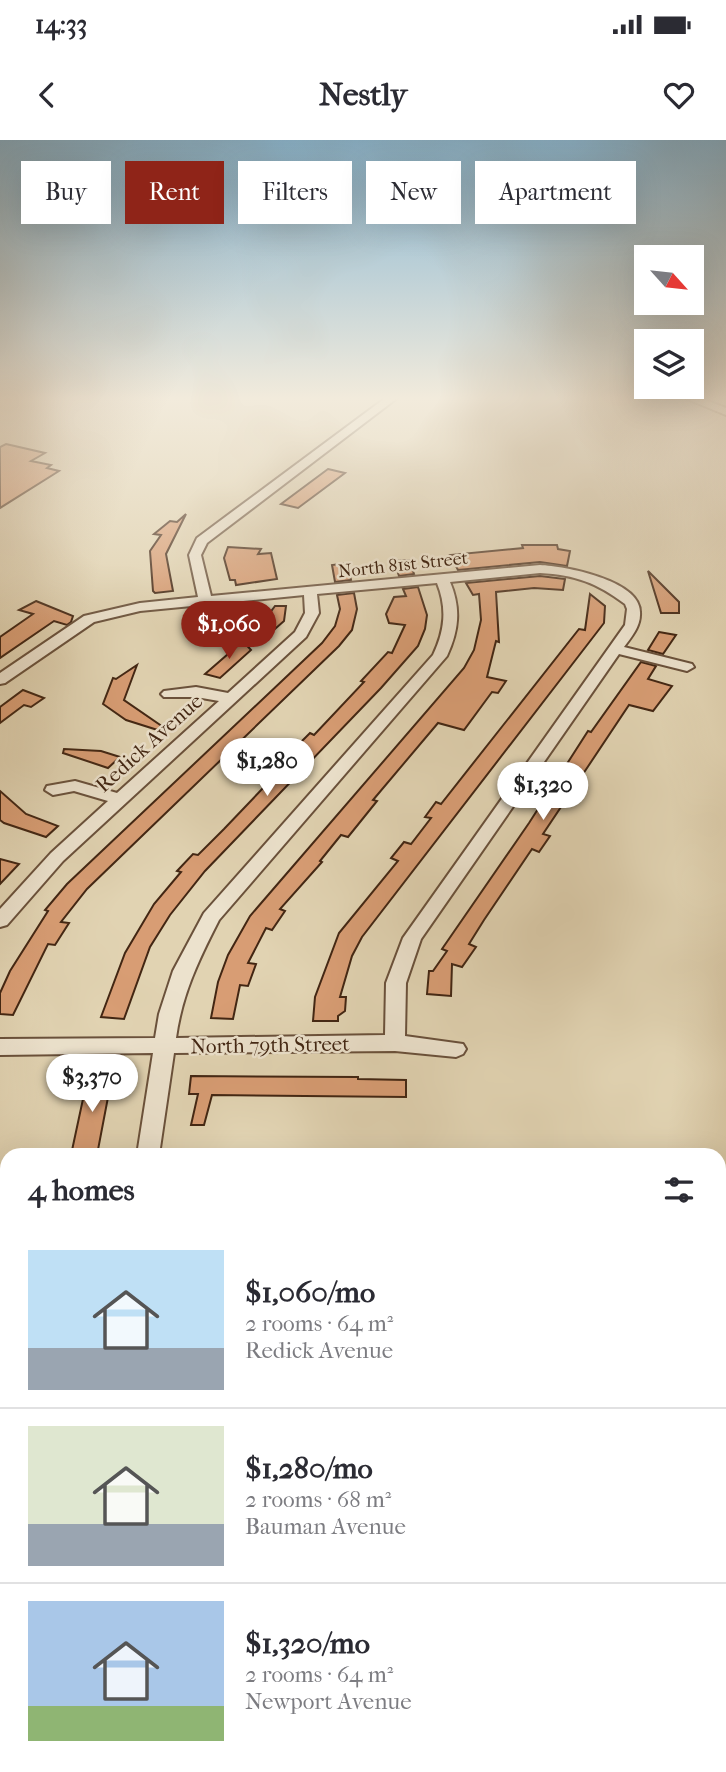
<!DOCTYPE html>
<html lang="en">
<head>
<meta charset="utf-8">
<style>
	body { margin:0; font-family:"IM FELL French Canon",serif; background:#f2f2f3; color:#2b2b33; height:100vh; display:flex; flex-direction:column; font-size:26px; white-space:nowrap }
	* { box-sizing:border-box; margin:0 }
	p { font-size:23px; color:#7c7c81 }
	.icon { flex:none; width:38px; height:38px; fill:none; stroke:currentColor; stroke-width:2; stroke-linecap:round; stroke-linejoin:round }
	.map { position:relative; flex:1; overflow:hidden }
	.panel { position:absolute; left:0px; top:1008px; width:726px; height:625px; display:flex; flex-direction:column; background:#fff; border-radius:21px 21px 0 0; box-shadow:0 7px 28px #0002 }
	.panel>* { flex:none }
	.banner { position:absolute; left:21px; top:21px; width:684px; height:63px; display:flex; gap:14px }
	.needle { width:46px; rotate:117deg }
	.tools { position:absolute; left:634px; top:105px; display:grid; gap:14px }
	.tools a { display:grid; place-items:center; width:70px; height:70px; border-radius:0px; background:#fff; box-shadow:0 7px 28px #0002; font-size:35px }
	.price { position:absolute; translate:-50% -60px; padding:0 16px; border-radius:24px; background:#fff; color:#222; font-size:23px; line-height:46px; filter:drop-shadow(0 2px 4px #0008) }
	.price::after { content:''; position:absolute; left:50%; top:42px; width:21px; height:16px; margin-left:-10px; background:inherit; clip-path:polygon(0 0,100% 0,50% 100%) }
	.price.selected { background:#8f2418; color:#fff }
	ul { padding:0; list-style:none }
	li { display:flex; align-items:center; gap:21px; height:175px; padding:0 28px }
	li+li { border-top:2px solid #e1e1e2 }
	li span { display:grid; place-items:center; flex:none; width:196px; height:140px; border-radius:0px; color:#555 }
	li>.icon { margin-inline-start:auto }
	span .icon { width:84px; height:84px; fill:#fffc; stroke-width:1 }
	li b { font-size:30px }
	h2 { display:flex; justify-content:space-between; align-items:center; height:84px; padding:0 28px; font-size:30px }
	.chip { padding:0 24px; border-radius:0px; background:#fff; box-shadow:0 7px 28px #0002; font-size:24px; line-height:63px }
	.chip.selected { background:#8f2418; color:#fff }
	.status { display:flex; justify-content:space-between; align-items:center; height:49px; padding:0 35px; background:#fff; direction:ltr }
	.status svg { height:19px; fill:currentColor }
	header { display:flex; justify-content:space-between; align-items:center; height:91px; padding:0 28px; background:#fff; font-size:32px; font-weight:800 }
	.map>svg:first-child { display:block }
</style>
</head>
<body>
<div class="status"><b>14:33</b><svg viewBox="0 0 49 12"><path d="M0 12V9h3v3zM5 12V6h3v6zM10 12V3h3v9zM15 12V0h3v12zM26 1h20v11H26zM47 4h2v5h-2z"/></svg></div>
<header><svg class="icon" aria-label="back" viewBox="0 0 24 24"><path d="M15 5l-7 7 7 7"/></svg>Nestly<svg class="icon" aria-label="heart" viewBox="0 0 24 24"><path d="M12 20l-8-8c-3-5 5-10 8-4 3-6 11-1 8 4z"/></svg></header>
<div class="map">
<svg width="726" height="1632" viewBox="0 0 726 1632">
	<rect width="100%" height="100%" fill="#e1d3b2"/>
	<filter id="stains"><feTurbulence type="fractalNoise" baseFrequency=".00286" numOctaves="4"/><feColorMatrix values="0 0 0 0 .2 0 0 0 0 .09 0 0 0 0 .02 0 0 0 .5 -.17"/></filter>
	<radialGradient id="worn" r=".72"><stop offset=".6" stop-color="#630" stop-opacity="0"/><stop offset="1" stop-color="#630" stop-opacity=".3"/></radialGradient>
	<g fill="#d89d74" stroke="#422613" stroke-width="2">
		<path d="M6 304 45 313 31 321 51 325 47 328 59 331 0 368V307Z"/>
		<path d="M328 329 345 333 298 368 281 364Z"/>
		<path d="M186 374 166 414 173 451 155 453 153 451 150 411 161 395 154 394 170 381 177 382Z"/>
		<path d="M522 405H557L558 409 570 411 567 426 540 422 458 430 450 415 523 408Z"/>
		<path d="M228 407 261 409 258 414 271 413 277 439 236 445 235 440H230L224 418Z"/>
		<path d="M409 420 414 434 399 436 394 421Z"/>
		<path d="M347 423 351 440 335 442 332 425Z"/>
		<path d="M648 431 679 462V473H661Z"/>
		<path d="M540 436 565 439 563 450 534 448 496 452 499 502 496 501 487 537 506 541 498 553 492 552 464 590 438 583 373 660 377 661 348 697 341 695 320 721 322 722 280 769 285 771 272 790 266 788 248 823 256 824 248 846 240 845 233 879 211 878 218 842 228 815 250 776 464 528 474 510 481 480 479 454 473 455 466 443Z"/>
		<path d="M418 447 427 475 425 489 418 506 381 548 205 731 170 775 150 807 124 879 101 877 125 813 154 764 181 732 177 731 193 714 198 715 224 689 286 624 283 623 293 610 310 593 314 595 364 542 361 541 388 512 392 513 405 485 389 483 386 474 394 457 406 456 403 449Z"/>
		<path d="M354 453 357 469 352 490 339 506 87 749 61 782 69 783 55 805 48 804 13 875 0 874V853L10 831 48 771 45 770 67 744 322 503 335 486 340 469 337 455Z"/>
		<path d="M590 454 605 466 604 483 362 797 352 816 340 857H346L345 871 338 876V881H313L315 857 339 793 398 721 391 718 404 702 411 704 431 678 425 677 436 662 441 664 579 489 585 490Z"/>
		<path d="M36 461 73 476 71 482 67 485 54 481 0 518V497L33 474 19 470Z"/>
		<path d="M275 466H286L284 481 259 503 260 499 248 496 262 477 266 478Z"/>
		<path d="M659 492 676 495 663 514 648 510Z"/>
		<path d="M243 501 251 510 220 538 205 534Z"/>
		<path d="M641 522 656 526 648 539 672 546 653 571 629 565 543 694 550 696 539 712 532 709 484 780 469 804 476 807 462 827 452 824 451 856 427 854 429 831H433L447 811 442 809 529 683 588 591 591 592Z"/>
		<path d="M137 525 124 560 166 589 164 592 126 580 103 564 113 538 116 539Z"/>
		<path d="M23 550 44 558 31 567 24 565 0 583V567Z"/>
		<path d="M64 609 101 611 120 617 108 628 63 613Z"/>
		<path d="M0 651 26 674 58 686 46 697 4 683 0 680Z"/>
		<path d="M0 719 19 724 0 744Z"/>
		<path d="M89 931H113L97 1015H71Z"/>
		<path d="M191 936 358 937V939L406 940V957L212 955 204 985H191L198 954H189Z"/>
	</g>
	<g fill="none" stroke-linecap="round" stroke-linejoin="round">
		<defs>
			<g id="minor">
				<path d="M384 259H396L207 403 201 415 211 456 540 425C564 426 640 440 640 472 641 486 632 496 624 507L692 524 694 527 687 531 619 514 421 799 406 843 405 896 463 904 466 909 463 914 456 917 395 911 174 913 159 1015H137L153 913 0 915V899L155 898 159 874 173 831 204 773 433 515C445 490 447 468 437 443L317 454 319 473 306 497 63 721 7 785 0 787V769L51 713 108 661 74 651 53 655 45 650 47 646 75 641 117 653 219 561 196 557H164L161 554 164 551 196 547 228 553 295 492 305 473 304 455 140 471 94 482 5 543 0 544V533L84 476 140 463 198 457 189 415 197 398ZM540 433C576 435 597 443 625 464L627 469 625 485 403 798 386 843 385 895 176 898C182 854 199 819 219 780L447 516C459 490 461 468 450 442Z"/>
				<path d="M687 259H703L726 268V275Z"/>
				<path d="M7 1346V1381L0 1384V1349Z"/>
				<path d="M0 1473 7 1476V1507L0 1504Z"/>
				<path d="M210 1626H251L253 1632H212Z"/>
				<rect x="577" y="1626" width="32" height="6"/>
			</g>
		</defs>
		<use href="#minor" stroke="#6a513b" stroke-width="4"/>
		<use href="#minor" fill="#ece2cd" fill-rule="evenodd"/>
	</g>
	<linearGradient id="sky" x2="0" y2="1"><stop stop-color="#86b5d2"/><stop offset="0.53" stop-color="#f2ebdc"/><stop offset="1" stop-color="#f2ebdc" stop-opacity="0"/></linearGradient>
	<rect width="726" height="488" fill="url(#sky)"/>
	<g text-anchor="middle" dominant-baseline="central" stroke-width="5" stroke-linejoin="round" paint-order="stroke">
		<g font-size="18" fill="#422613" stroke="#ece2cd">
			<text transform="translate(403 425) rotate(-6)">North 81st Street</text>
		</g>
		<g font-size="21" fill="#422613" stroke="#ece2cd">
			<text transform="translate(149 603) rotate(-42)">Redick Avenue</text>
			<text transform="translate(270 905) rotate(-1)">North 79th Street</text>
		</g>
	</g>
	<rect width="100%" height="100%" filter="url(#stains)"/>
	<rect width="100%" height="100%" fill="url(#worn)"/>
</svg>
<div class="tools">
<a><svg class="needle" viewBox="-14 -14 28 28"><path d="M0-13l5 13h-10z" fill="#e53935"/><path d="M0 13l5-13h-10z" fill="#7c7c81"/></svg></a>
<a><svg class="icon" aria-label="layers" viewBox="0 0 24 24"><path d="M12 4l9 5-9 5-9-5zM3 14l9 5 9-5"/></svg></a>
</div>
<b class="price selected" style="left:229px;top:521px">$1,060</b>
<b class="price" style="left:267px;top:658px">$1,280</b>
<b class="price" style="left:543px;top:682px">$1,320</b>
<b class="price" style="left:92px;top:974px">$3,370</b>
<div class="banner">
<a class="chip">Buy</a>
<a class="chip selected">Rent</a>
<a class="chip">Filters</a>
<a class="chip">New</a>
<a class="chip">Apartment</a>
</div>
<section class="panel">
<h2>4 homes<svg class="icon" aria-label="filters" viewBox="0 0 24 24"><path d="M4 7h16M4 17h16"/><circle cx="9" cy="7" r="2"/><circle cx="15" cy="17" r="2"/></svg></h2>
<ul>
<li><span style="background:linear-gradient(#bfe0f5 70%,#9aa5b1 0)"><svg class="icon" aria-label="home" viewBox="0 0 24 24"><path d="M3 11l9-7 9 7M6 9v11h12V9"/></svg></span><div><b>$1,060/mo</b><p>2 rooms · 64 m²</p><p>Redick Avenue</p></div></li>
<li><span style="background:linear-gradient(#dfe7d0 70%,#9aa5b1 0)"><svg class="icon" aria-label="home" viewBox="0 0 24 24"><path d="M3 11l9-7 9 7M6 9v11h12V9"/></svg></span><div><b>$1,280/mo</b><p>2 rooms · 68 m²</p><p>Bauman Avenue</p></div></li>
<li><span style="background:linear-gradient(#a9c7e8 75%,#8fb573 0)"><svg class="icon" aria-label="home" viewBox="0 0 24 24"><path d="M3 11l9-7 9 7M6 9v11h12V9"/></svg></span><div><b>$1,320/mo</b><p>2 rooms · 64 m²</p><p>Newport Avenue</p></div></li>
</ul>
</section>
</div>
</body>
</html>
